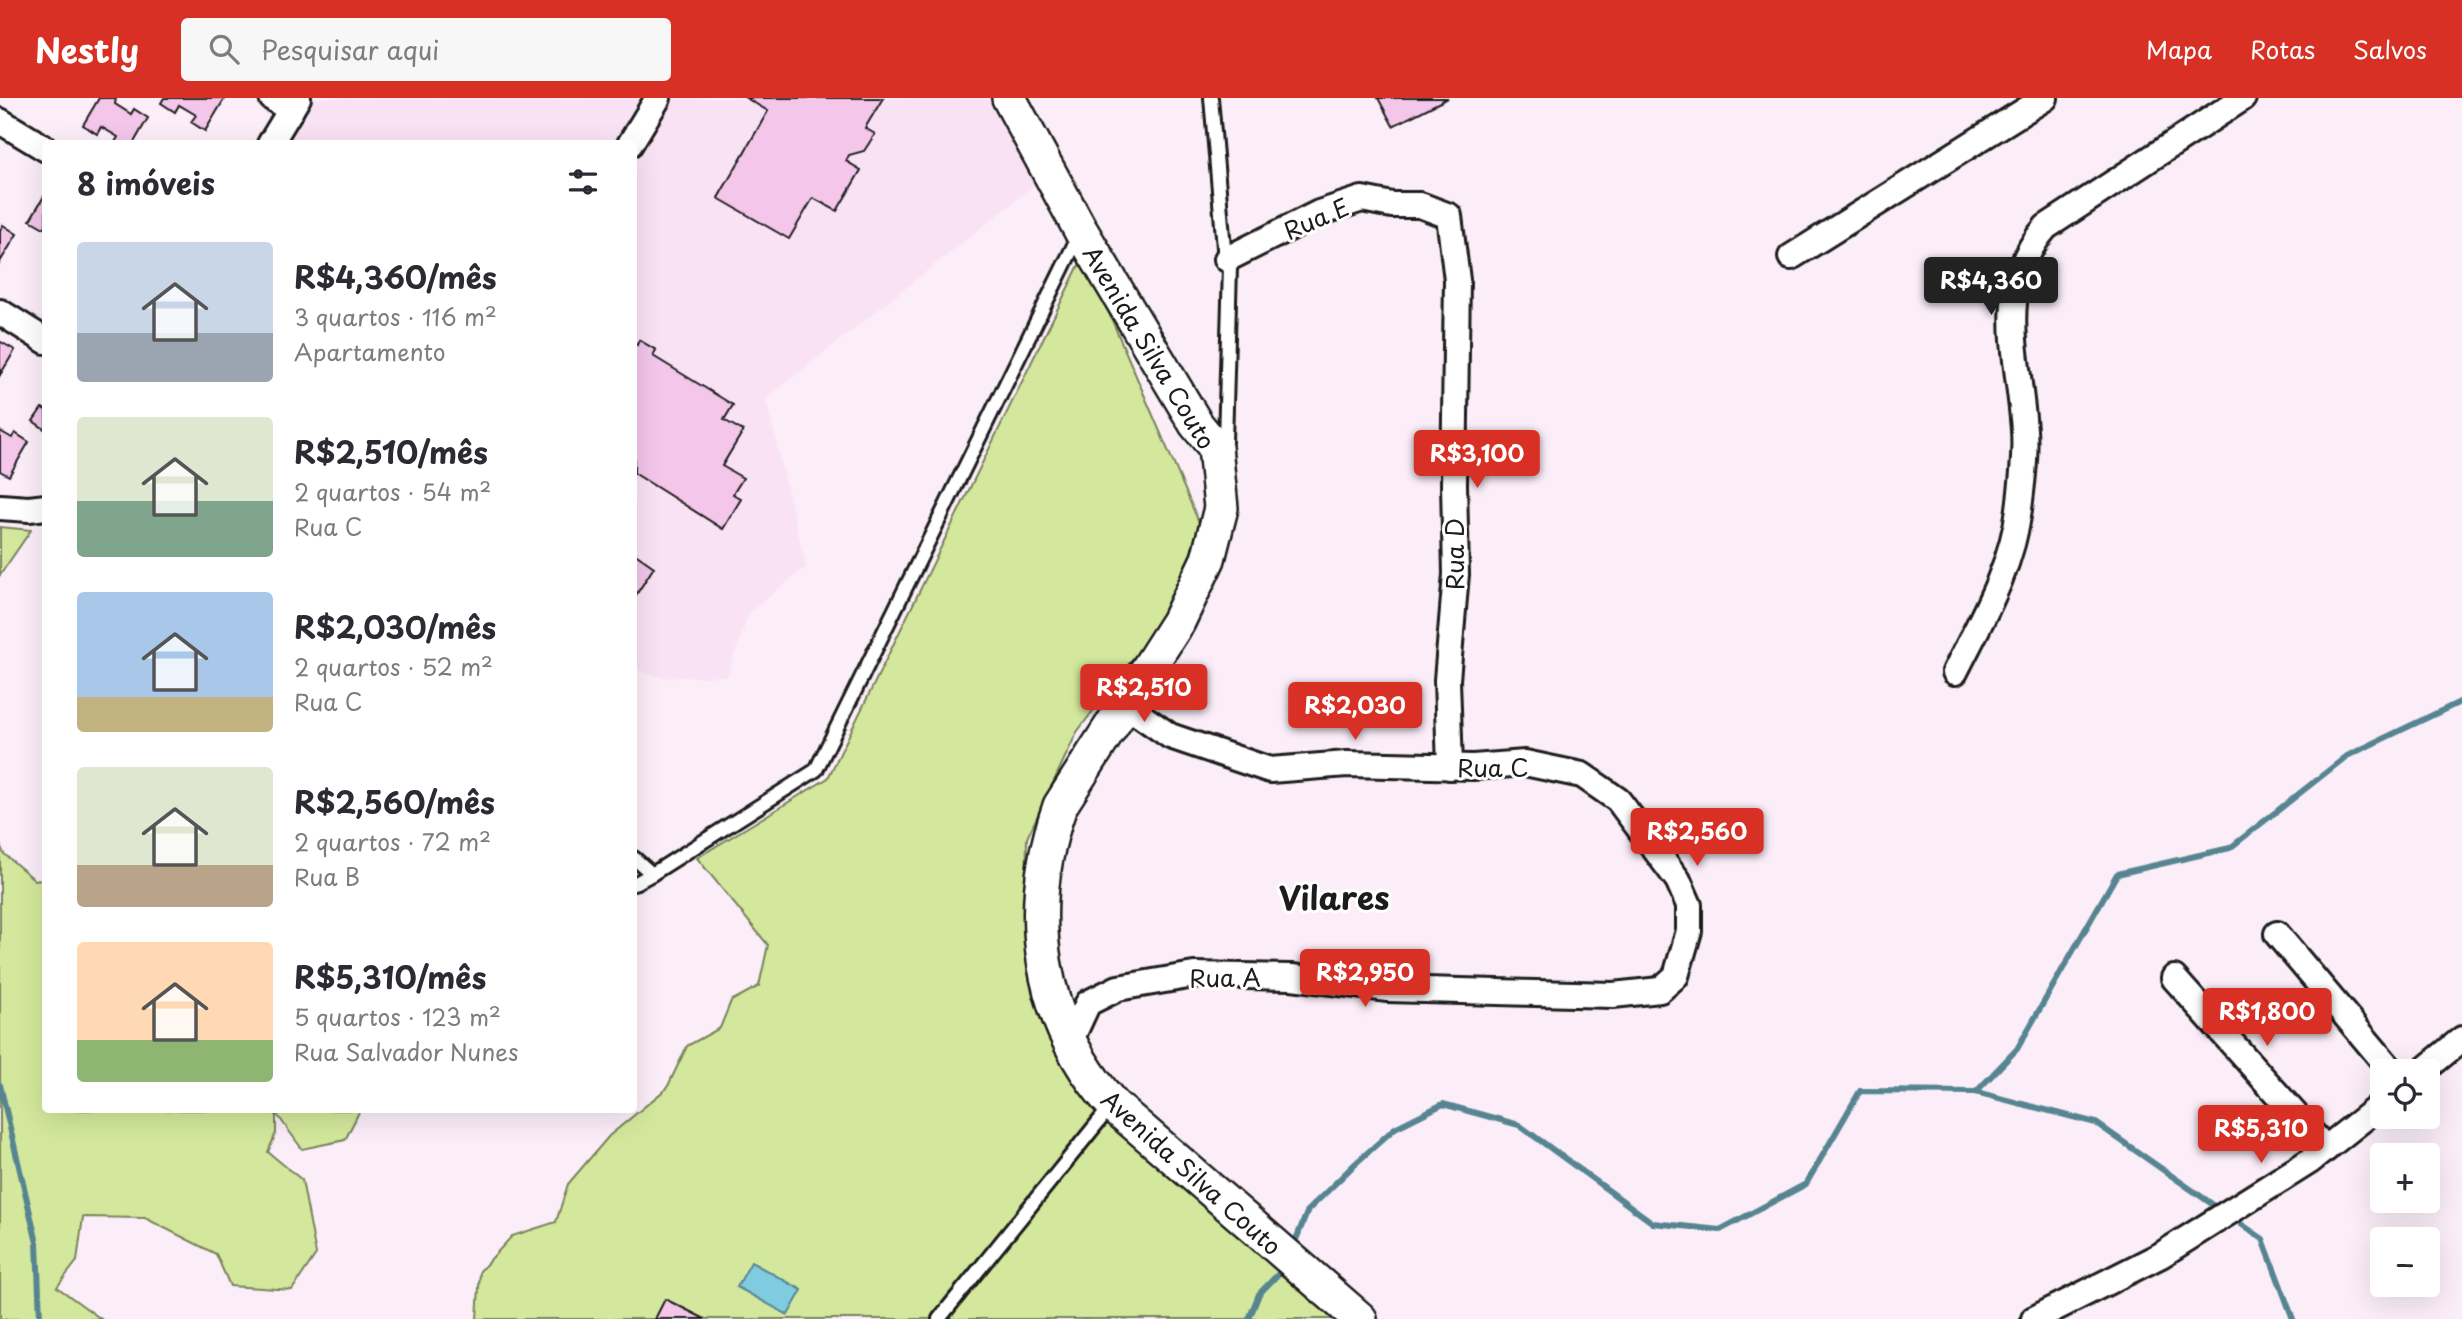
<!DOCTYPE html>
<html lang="pt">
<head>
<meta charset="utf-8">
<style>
	body { margin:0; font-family:"Playpen Sans",sans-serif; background:#f7f7f7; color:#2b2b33; height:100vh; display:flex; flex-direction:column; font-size:26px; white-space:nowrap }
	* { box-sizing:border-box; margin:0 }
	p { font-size:23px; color:#7c7c81 }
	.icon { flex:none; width:38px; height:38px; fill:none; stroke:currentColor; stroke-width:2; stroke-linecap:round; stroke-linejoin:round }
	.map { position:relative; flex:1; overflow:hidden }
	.drawer { position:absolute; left:42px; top:42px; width:595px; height:973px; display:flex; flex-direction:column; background:#fff; border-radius:7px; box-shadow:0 7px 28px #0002 }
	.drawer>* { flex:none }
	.buttons { position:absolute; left:2370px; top:961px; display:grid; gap:14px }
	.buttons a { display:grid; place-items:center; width:70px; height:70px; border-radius:7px; background:#fff; box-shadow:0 7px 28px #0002; font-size:35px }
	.price { position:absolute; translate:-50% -60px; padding:0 16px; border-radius:7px; background:#d93025; color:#fff; font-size:23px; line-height:46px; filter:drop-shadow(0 2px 4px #0008) }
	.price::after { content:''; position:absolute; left:50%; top:42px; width:21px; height:16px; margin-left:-10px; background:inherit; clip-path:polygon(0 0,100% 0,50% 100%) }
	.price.active { background:#222; color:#fff }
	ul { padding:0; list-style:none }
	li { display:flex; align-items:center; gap:21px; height:175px; padding:0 35px }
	li span { display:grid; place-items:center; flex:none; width:196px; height:140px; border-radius:7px; color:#555 }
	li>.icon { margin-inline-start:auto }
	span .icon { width:84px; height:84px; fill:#fffc; stroke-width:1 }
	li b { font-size:30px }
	h2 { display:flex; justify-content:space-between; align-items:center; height:84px; padding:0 35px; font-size:30px }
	header { display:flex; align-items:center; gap:42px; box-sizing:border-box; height:98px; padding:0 35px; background:#d93025; color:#fff }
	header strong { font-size:33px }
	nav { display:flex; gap:38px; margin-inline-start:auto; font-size:24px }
	.search { width:490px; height:63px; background:#f7f7f7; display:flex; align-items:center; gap:18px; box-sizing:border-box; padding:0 24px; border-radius:7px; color:#7c7c81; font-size:26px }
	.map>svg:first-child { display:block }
</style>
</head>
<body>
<header>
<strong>Nestly</strong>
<div class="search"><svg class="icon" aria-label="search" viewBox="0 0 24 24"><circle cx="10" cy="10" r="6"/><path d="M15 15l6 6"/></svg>Pesquisar aqui</div>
<nav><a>Mapa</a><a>Rotas</a><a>Salvos</a></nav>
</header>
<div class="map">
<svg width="2462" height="1221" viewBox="0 0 2462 1221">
	<rect width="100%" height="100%" fill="#fbeef9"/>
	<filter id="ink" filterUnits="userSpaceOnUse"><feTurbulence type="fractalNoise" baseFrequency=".0143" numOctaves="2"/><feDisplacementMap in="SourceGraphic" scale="14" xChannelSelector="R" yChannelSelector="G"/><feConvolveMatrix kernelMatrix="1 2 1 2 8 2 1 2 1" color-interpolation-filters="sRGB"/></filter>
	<g filter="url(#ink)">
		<path fill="#f9e2f4" d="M298 0H1022L1059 68 766 301 806 469 749 515 727 578 663 580 634 571V46H270Z"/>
		<g fill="#d3e89c" stroke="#78825c" stroke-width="2">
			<path d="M1084 157 1201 429 1166 517 1077 634 1027 740 1025 860 1049 932 1339 1221H477L480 1173 512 1138 556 1124 568 1086 609 1038 667 990 687 948 720 930 731 903 759 888 768 847 697 760 828 680Z"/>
			<path d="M0 429 31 432 0 477Z"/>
			<path d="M0 747 4 756 35 782H45L46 1012H360L345 1042 302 1051 276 1015V1035L268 1054 302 1082 316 1156 292 1192 230 1188 216 1156 145 1120 83 1119 77 1163 57 1189 101 1221H0Z"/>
		</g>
		<path fill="#7fcbdf" stroke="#578591" stroke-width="2" d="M751 1164 802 1192 788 1217 737 1189Z"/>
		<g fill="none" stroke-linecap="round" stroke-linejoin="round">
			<g stroke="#578591" stroke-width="6">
				<path d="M0 987 37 1145 40 1221"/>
				<path d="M1976 994 2017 951 2117 776 2230 750 2347 658 2462 603"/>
				<path d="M2241 1126 2263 1141 2293 1221"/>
				<path d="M1295 1144 1308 1112 1356 1065 1395 1030 1443 1006 1519 1027 1653 1125 1720 1132 1806 1086 1860 993 1976 994 2096 1025 2212 1106"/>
				<path d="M1249 1221 1259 1196 1283 1171"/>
			</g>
		</g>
		<g fill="#f3c6ea" stroke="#1c1c1c" stroke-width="2">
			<path d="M99 0H116L115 6 131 16 134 11 148 20 133 46H114L118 39 101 29 97 36 83 27Z"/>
			<path d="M164 0H225L205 33 191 24 196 17 179 7 175 14 161 5Z"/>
			<path d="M746 0H883L865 30 875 36 864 53 849 57 846 63 861 72 837 113 813 100 789 141 718 100 768 13Z"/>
			<path d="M1378 0H1448L1393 28Z"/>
			<path d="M46 95V127L44 130 30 122Z"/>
			<path d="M3 127 17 136 0 164V132Z"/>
			<path d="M639 242 656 252 653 258 733 307 724 322 743 333 722 368 743 380 733 396 741 401 723 431 634 375V245L637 247Z"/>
			<path d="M1 244 15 252 0 277V245Z"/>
			<path d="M42 310 46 312V332L33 323Z"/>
			<path d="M0 333 12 340 15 335 29 344 9 378 0 373Z"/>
			<path d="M634 455 654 469 634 500Z"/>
			<path d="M665 1201 705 1221H655Z"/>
		</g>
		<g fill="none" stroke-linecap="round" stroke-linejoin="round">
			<defs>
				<g id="service">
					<path d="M1211 0 1224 150 1230 169 1225 343 1218 347"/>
					<path d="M634 760 652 776 816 672 1079 137"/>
					<path d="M634 786 652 776"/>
					<path d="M939 1221 1112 1007"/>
				</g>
				<g id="minor">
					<path d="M272 0 291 12"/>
					<path d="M0 23 46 51"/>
					<path d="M270 46 298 0"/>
					<path d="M630 46 658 0"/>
					<path d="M1791 159 2045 0"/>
					<path d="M1227 161 1319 115 1362 101 1392 107H1420L1449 118 1457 182 1454 386 1456 476 1447 582 1450 669"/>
					<path d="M0 214 46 243"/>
					<path d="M0 409 29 411 46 409"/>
					<path d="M1955 574C1981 522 2012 470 2019 411 2022 386 2026 357 2024 332 2019 258 1993 190 2046 129L2243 0"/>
					<path d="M2277 836 2392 973"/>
					<path d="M2174 880 2326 1051"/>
					<path d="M1070 944 1088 905 1118 890 1194 877 1292 879 1388 891 1613 897 1660 892 1676 878 1689 833V807L1678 782 1618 702 1582 677 1525 665 1473 669 1347 666 1270 672 1170 638 1124 606"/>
					<path d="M2423 973 2462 941"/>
					<path d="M2034 1221 2161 1157 2310 1063 2382 1006"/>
				</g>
				<path id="secondary" d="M1009 0 1081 133 1196 326 1215 349 1221 410 1208 461 1178 524 1060 708C1023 813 1038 923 1113 1007L1360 1221"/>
			</defs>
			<use href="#service" stroke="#1c1c1c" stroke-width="18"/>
			<use href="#minor" stroke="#1c1c1c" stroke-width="30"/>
			<use href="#secondary" stroke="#1c1c1c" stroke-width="38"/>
			<use href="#service" stroke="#fff" stroke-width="12"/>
			<use href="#minor" stroke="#fff" stroke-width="24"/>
			<use href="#secondary" stroke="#fff" stroke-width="33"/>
		</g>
	</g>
	<g text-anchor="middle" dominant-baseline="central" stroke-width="6" stroke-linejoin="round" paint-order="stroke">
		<g font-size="24" fill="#1c1c1c" stroke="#fff">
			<text transform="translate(1316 120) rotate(-23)">Rua E</text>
			<text transform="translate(1150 249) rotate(59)">Avenida Silva Couto</text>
			<text transform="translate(1454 456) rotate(-90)">Rua D</text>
			<text x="1493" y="669">Rua C</text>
			<text transform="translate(1225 879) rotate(-1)">Rua A</text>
			<text transform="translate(1192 1074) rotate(42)">Avenida Silva Couto</text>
		</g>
		<g font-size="32" font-weight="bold" fill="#1c1c1c" stroke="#fff">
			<text x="1334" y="799">Vilares</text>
		</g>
	</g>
</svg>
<div class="buttons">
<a><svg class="icon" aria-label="locate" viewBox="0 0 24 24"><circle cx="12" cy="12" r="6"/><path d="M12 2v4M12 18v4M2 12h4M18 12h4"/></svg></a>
<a>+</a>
<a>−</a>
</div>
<b class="price active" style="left:1991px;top:219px">R$4,360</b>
<b class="price" style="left:1477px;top:392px">R$3,100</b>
<b class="price" style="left:1144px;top:626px">R$2,510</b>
<b class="price" style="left:1355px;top:644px">R$2,030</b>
<b class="price" style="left:1697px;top:770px">R$2,560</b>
<b class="price" style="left:1365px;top:911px">R$2,950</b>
<b class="price" style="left:2267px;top:950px">R$1,800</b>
<b class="price" style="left:2261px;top:1067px">R$5,310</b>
<section class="drawer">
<h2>8 imóveis<svg class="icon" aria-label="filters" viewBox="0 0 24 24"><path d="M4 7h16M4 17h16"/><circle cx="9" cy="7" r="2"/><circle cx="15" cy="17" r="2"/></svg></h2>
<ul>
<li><span style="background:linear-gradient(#c9d6e8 65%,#9aa5b1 0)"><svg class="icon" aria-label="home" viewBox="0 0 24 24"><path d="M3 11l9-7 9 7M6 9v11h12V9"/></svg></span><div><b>R$4,360/mês</b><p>3 quartos · 116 m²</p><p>Apartamento</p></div></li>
<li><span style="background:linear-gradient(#dfe7d0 60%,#7fa58c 0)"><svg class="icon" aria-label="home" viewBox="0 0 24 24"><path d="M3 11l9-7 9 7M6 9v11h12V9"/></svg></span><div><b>R$2,510/mês</b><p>2 quartos · 54 m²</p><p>Rua C</p></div></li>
<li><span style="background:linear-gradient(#a9c7e8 75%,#c2b280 0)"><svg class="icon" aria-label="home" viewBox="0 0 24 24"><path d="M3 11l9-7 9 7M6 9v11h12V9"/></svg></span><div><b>R$2,030/mês</b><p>2 quartos · 52 m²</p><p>Rua C</p></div></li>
<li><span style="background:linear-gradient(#dfe7d0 70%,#b9a48a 0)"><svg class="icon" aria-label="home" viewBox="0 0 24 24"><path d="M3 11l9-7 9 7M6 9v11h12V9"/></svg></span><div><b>R$2,560/mês</b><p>2 quartos · 72 m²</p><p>Rua B</p></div></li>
<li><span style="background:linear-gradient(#ffd9b3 70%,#8fb573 0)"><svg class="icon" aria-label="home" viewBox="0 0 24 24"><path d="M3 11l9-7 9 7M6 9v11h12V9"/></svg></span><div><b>R$5,310/mês</b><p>5 quartos · 123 m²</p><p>Rua Salvador Nunes</p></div></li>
</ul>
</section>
</div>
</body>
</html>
